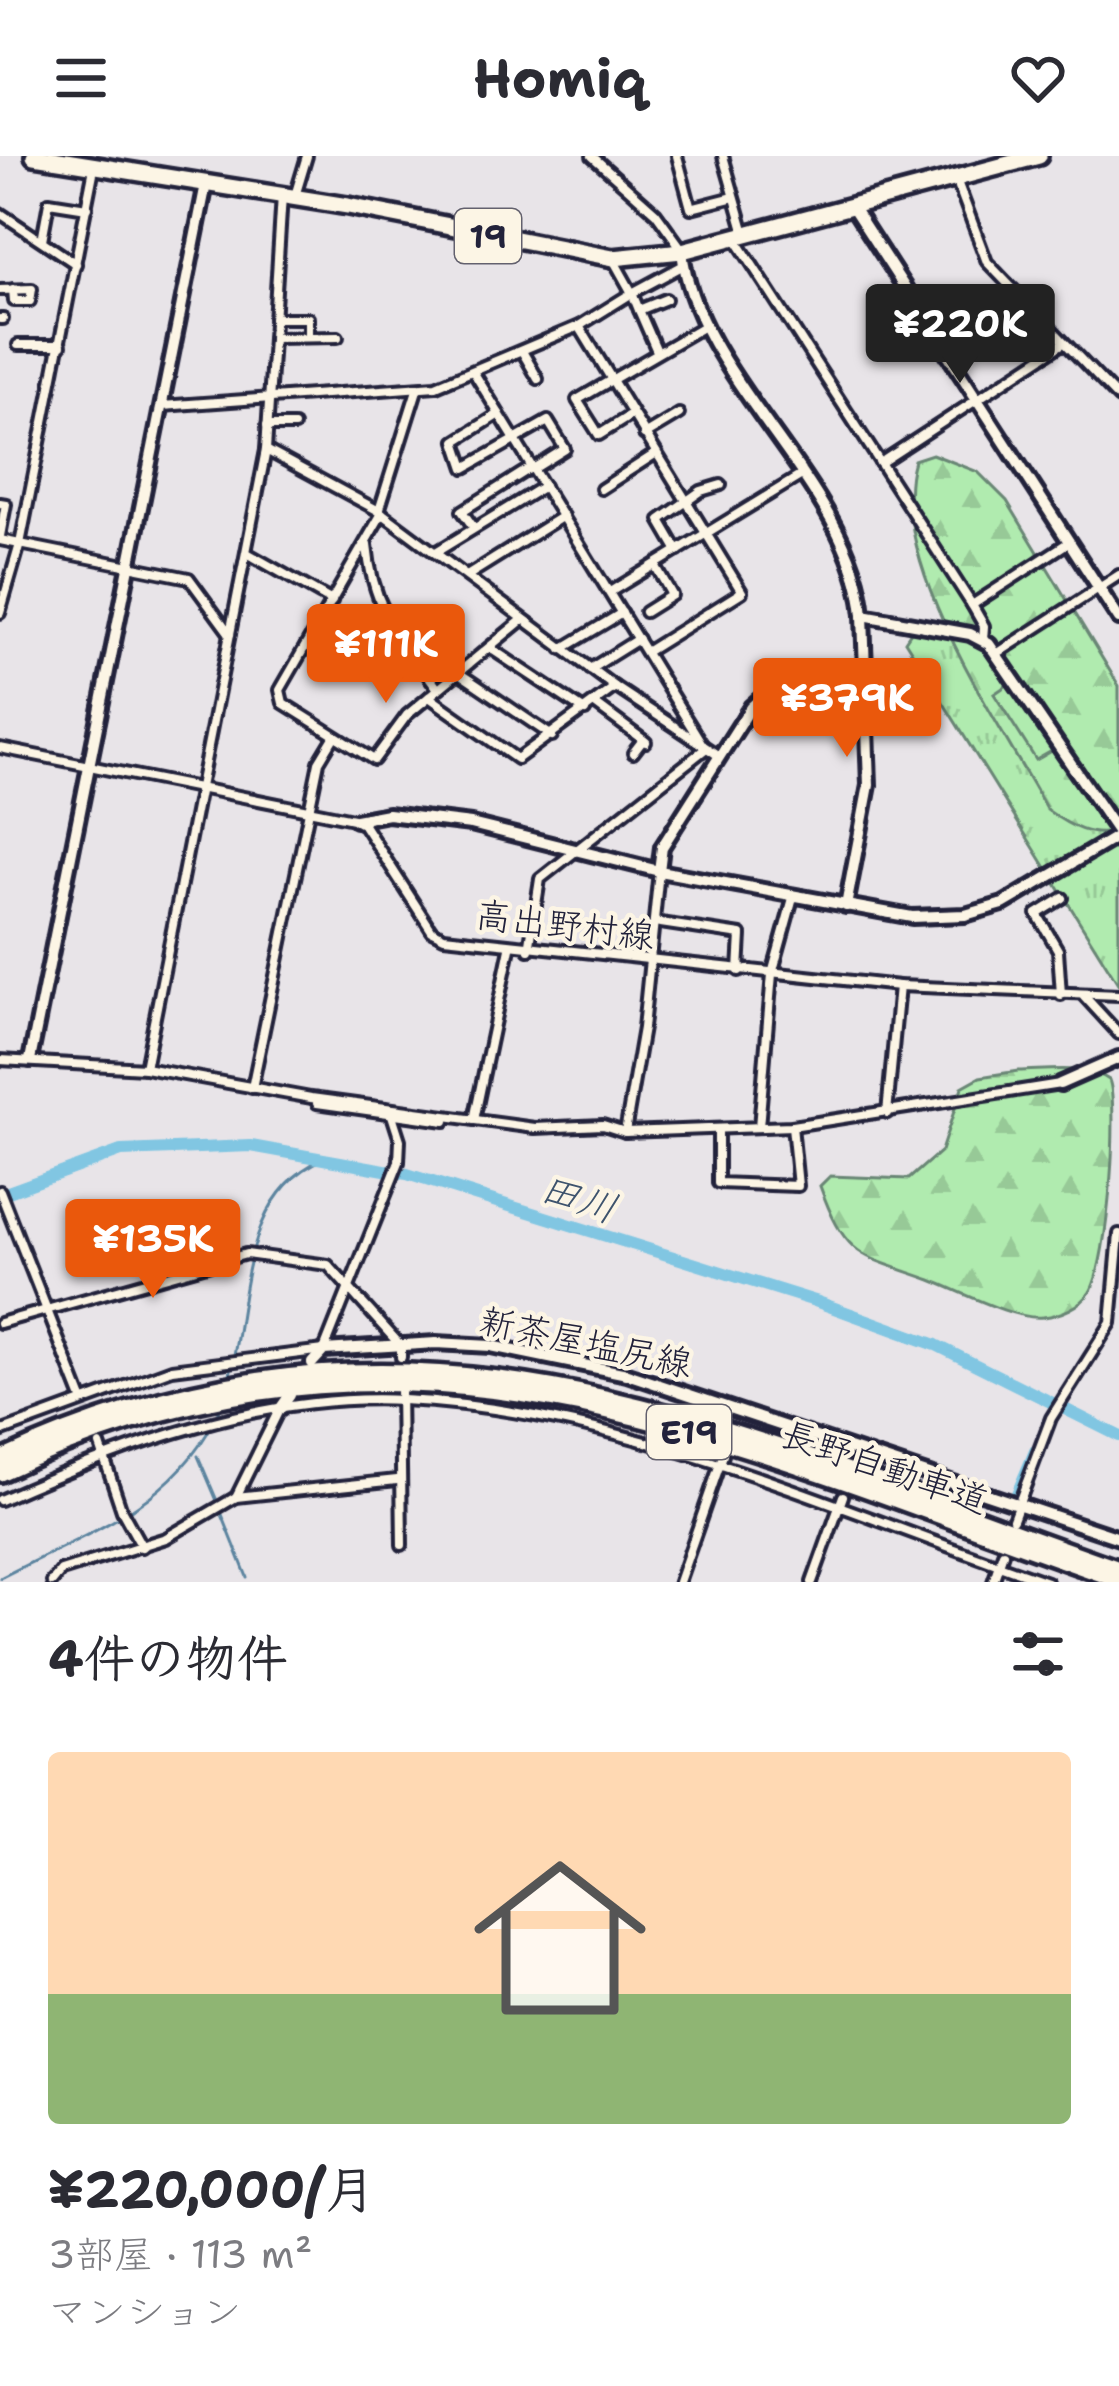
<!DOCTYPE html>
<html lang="ja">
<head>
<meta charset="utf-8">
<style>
	body { margin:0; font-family:"Shantell Sans","Klee One",sans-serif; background:#f7f7f7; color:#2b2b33; height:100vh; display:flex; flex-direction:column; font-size:45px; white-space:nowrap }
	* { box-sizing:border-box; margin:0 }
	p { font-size:39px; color:#7c7c81 }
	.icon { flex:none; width:66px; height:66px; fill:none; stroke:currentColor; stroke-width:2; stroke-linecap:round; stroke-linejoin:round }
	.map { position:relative; height:1426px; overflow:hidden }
	.drawer { display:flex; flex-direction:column; background:#fff; flex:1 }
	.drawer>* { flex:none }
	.price { position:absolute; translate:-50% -102px; padding:0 27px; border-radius:12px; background:#ea580c; color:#fff; font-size:39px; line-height:78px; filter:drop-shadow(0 3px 6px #0008) }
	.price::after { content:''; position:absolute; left:50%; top:72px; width:36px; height:27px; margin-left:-18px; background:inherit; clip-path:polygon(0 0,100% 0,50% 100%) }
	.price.current { background:#222; color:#fff }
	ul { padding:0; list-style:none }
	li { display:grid; align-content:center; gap:24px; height:636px; padding:0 48px }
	li span { display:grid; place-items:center; height:372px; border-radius:12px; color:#555 }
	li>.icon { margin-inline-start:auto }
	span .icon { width:216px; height:216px; fill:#fffc; stroke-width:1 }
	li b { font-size:51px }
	h2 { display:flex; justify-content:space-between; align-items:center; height:144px; padding:0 48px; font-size:51px }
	header { display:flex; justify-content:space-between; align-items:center; height:156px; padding:0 48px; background:#fff; font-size:54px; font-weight:700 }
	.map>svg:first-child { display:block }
</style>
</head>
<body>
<header><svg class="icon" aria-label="menu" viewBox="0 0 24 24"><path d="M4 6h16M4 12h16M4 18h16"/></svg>Homiq<svg class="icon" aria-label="heart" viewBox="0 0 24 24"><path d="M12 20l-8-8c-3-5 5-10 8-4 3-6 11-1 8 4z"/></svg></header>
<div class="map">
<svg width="1119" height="1426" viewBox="0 0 1119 1426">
	<defs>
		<pattern id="grass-tufts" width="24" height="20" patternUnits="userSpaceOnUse" patternTransform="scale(3)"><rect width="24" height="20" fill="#b0ebaf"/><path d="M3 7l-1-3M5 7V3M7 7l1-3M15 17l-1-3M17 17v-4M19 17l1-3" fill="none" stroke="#97c997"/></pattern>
		<pattern id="forest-firs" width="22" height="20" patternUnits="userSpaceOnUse" patternTransform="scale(3)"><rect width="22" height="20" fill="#b0ebaf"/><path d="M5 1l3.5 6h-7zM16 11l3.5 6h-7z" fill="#97c997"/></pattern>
	</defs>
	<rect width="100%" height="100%" fill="#e8e4e8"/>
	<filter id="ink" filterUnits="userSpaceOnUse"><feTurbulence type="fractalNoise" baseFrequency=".00833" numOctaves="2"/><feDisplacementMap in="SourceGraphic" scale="24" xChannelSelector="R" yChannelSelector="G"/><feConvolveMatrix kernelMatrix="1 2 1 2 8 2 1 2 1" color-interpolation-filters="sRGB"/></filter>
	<g filter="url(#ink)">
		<path fill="url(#grass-tufts)" stroke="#698675" stroke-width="3" d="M915 470 970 481 1119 690V829L905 485Z"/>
		<g fill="url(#forest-firs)" stroke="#698675" stroke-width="3">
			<path d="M932 298 978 316 1007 345 1119 530V673C1094 685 1068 669 1047 654 1000 568 885 403 914 304Z"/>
			<path d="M1018 915C1044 915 1087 908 1109 924 1119 947 1109 1105 1090 1136 1081 1151 1060 1159 1043 1161 1016 1165 958 1134 931 1124 862 1099 847 1105 820 1030L830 1020 909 1023 941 995 962 931 980 921Z"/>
		</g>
		<path fill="#b0ebaf" stroke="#698675" stroke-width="3" d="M1013 525 1057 592 1036 604 994 538Z"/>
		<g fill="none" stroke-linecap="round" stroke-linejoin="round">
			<g stroke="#5b849f" stroke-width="3">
				<path d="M228 1226C249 1151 238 1040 323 1003"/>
				<path d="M198 1300 218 1347"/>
				<path d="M221 1356 247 1421"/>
				<path d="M0 1422C86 1377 179 1349 220 1252"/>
				<path d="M988 1426 992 1415"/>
			</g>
			<g stroke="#81c6e2" stroke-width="12">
				<path d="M0 1039 121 995 251 990 407 1018 815 1145 936 1189 1119 1280"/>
				<path d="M1016 1340 1035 1295"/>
			</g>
			<path stroke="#c0bdc5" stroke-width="8" stroke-dasharray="8 4" stroke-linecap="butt" d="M82 1243 93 1271"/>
			<defs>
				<g id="street">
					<path d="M592 0 656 57 682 93"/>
					<path d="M677 0 691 52 734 41"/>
					<path d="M723 0 745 77"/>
					<path d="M956 23 987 106 1119 243"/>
					<path d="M295 40 307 0"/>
					<path d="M0 57 76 108"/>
					<path d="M735 82 972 449 984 470 983 484"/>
					<path d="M42 84 49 46 87 52"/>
					<path d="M0 134 32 133 30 145H14L13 133"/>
					<path d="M666 143 639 154 632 137 684 109"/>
					<path d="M639 154 656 193"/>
					<path d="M274 162H308V181"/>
					<path d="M0 163H3"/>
					<path d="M579 170 742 436 646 496"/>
					<path d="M273 182 338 181"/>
					<path d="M18 189H61"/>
					<path d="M522 195 538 223"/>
					<path d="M474 217 702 588"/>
					<path d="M162 250 436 230 579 170 632 137 613 103"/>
					<path d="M499 258 456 285 465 312 548 265 565 293 533 313"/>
					<path d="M631 259 599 279 577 244 706 169"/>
					<path d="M267 270H294"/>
					<path d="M644 279 679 258"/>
					<path d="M266 294 379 355 615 531 719 600"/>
					<path d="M880 307 1062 188"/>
					<path d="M601 333 655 298"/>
					<path d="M0 347 6 348 0 380"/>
					<path d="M379 355 417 234"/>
					<path d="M382 357 280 534 283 547 374 604 407 559 522 464"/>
					<path d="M474 372 462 355 532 311"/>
					<path d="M0 384 189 422 230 478"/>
					<path d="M367 389C373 456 400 481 438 533"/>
					<path d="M678 395 660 364 701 335 721 329"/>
					<path d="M436 396 544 330"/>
					<path d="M247 397 332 445"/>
					<path d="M467 420 563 360"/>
					<path d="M610 436 800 320"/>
					<path d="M972 449 1069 386"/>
					<path d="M645 456 672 439 655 409"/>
					<path d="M0 457 20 388 94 12"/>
					<path d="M490 492 585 555"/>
					<path d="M562 493 622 457"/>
					<path d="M998 497 1119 419"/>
					<path d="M590 513 638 483"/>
					<path d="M459 517 552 580"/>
					<path d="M429 541 517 603 615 531"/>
					<path d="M595 548 646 586"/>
					<path d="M0 592 353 663 364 669 432 775 444 781 899 830 1119 839"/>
					<path d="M633 597 643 584"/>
					<path d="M654 766 741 779 739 815"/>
					<path d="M529 794 540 723 705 593"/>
					<path d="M1061 839 1058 794 1037 758 1063 742"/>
					<path d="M1084 840 1119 878"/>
					<path d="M0 904 145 912 311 942 535 972 603 969 625 976 792 970 1060 928"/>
					<path d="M145 912 266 294 282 39"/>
					<path d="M252 932 319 606 334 581"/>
					<path d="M317 947 445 965"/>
					<path d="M887 957 899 830"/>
					<path d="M474 964 510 792"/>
					<path d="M759 971 772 818 793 742"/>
					<path d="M718 974V1027L798 1030 792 970"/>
					<path d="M625 976 643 872 659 715"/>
					<path d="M0 1035 82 1243"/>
					<path d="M0 1167 246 1098 328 1109 401 1190V1201"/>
					<path d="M400 1232 402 1389"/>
					<path d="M0 1276 172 1213 324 1194 399 1006 400 984 392 959"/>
					<path d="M100 1289 122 1355 142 1391"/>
					<path d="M236 1341 279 1254"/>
					<path d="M0 1344C124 1289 264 1237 402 1244 627 1254 837 1354 1047 1426"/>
					<path d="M1013 1363 1051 1262 1111 1167 1119 1078"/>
					<path d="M52 1426 61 1415 166 1382 236 1341 397 1324"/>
					<path d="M679 1426 723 1299"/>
					<path d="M812 1426 843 1340"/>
					<path d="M993 1426 1003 1397"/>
				</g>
				<g id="secondary">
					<path d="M852 50 1119 463"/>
					<path d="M682 95C696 224 852 329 863 459L970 478 989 488 1119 678"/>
					<path d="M356 664 388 658 471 668 659 715 912 761 965 759 1003 748 1119 679"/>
					<path d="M659 715 662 691 751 551C784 519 823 522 866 521"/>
					<path d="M846 750 869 629 863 459"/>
					<path d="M30 904 206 28"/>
					<path d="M1060 928 1119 902"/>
					<path d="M312 1207 324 1194 436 1187 491 1190 627 1218 1119 1382"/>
					<path d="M280 1253 290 1239"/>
				</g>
				<g id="highway">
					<path d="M34 0 348 50 613 102 682 95 1039 0"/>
					<path d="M0 1304C415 1110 724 1275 1119 1413"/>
					<path d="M0 1317C412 1121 725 1288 1119 1424"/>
				</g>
			</defs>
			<use href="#street" stroke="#22223b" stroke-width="16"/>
			<use href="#secondary" stroke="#22223b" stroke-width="20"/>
			<use href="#highway" stroke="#22223b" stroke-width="24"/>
			<use href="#street" stroke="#fcf5e5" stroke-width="8"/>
			<use href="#secondary" stroke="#fcf5e5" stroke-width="10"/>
			<use href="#highway" stroke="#fcf5e5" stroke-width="15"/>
		</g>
	</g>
	<g text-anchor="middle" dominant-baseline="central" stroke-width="9" stroke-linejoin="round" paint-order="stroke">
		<g fill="#fcf5e5" stroke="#63616e" stroke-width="3">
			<rect x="455" y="53" width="66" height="54" rx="9"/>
			<rect x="647" y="1249" width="84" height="54" rx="9"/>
		</g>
		<g font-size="33" font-weight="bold" fill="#22223b">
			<text x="488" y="80">19</text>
			<text x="689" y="1276">E19</text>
		</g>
		<g font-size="36" fill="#22223b" stroke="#fcf5e5">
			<text transform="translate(565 769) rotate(7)">高出野村線</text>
			<text transform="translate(586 1186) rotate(12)">新茶屋塩尻線</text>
			<text transform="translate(885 1311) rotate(19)">長野自動車道</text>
		</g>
		<g font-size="39" font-style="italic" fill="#3e536d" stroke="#fcf5e5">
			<text transform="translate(579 1042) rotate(18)">田川</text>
		</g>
	</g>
</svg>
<b class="price current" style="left:960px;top:230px">¥220K</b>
<b class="price" style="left:386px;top:550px">¥111K</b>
<b class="price" style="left:847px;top:604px">¥379K</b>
<b class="price" style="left:153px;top:1145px">¥135K</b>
</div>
<section class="drawer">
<h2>4件の物件<svg class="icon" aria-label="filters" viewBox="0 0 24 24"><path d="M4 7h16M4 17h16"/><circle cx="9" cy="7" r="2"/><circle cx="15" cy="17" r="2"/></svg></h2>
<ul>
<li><span style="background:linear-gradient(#ffd9b3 65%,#8fb573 0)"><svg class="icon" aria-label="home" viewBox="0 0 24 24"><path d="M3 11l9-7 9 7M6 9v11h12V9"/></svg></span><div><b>¥220,000/月</b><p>3部屋 · 113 m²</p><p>マンション</p></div></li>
</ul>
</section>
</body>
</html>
